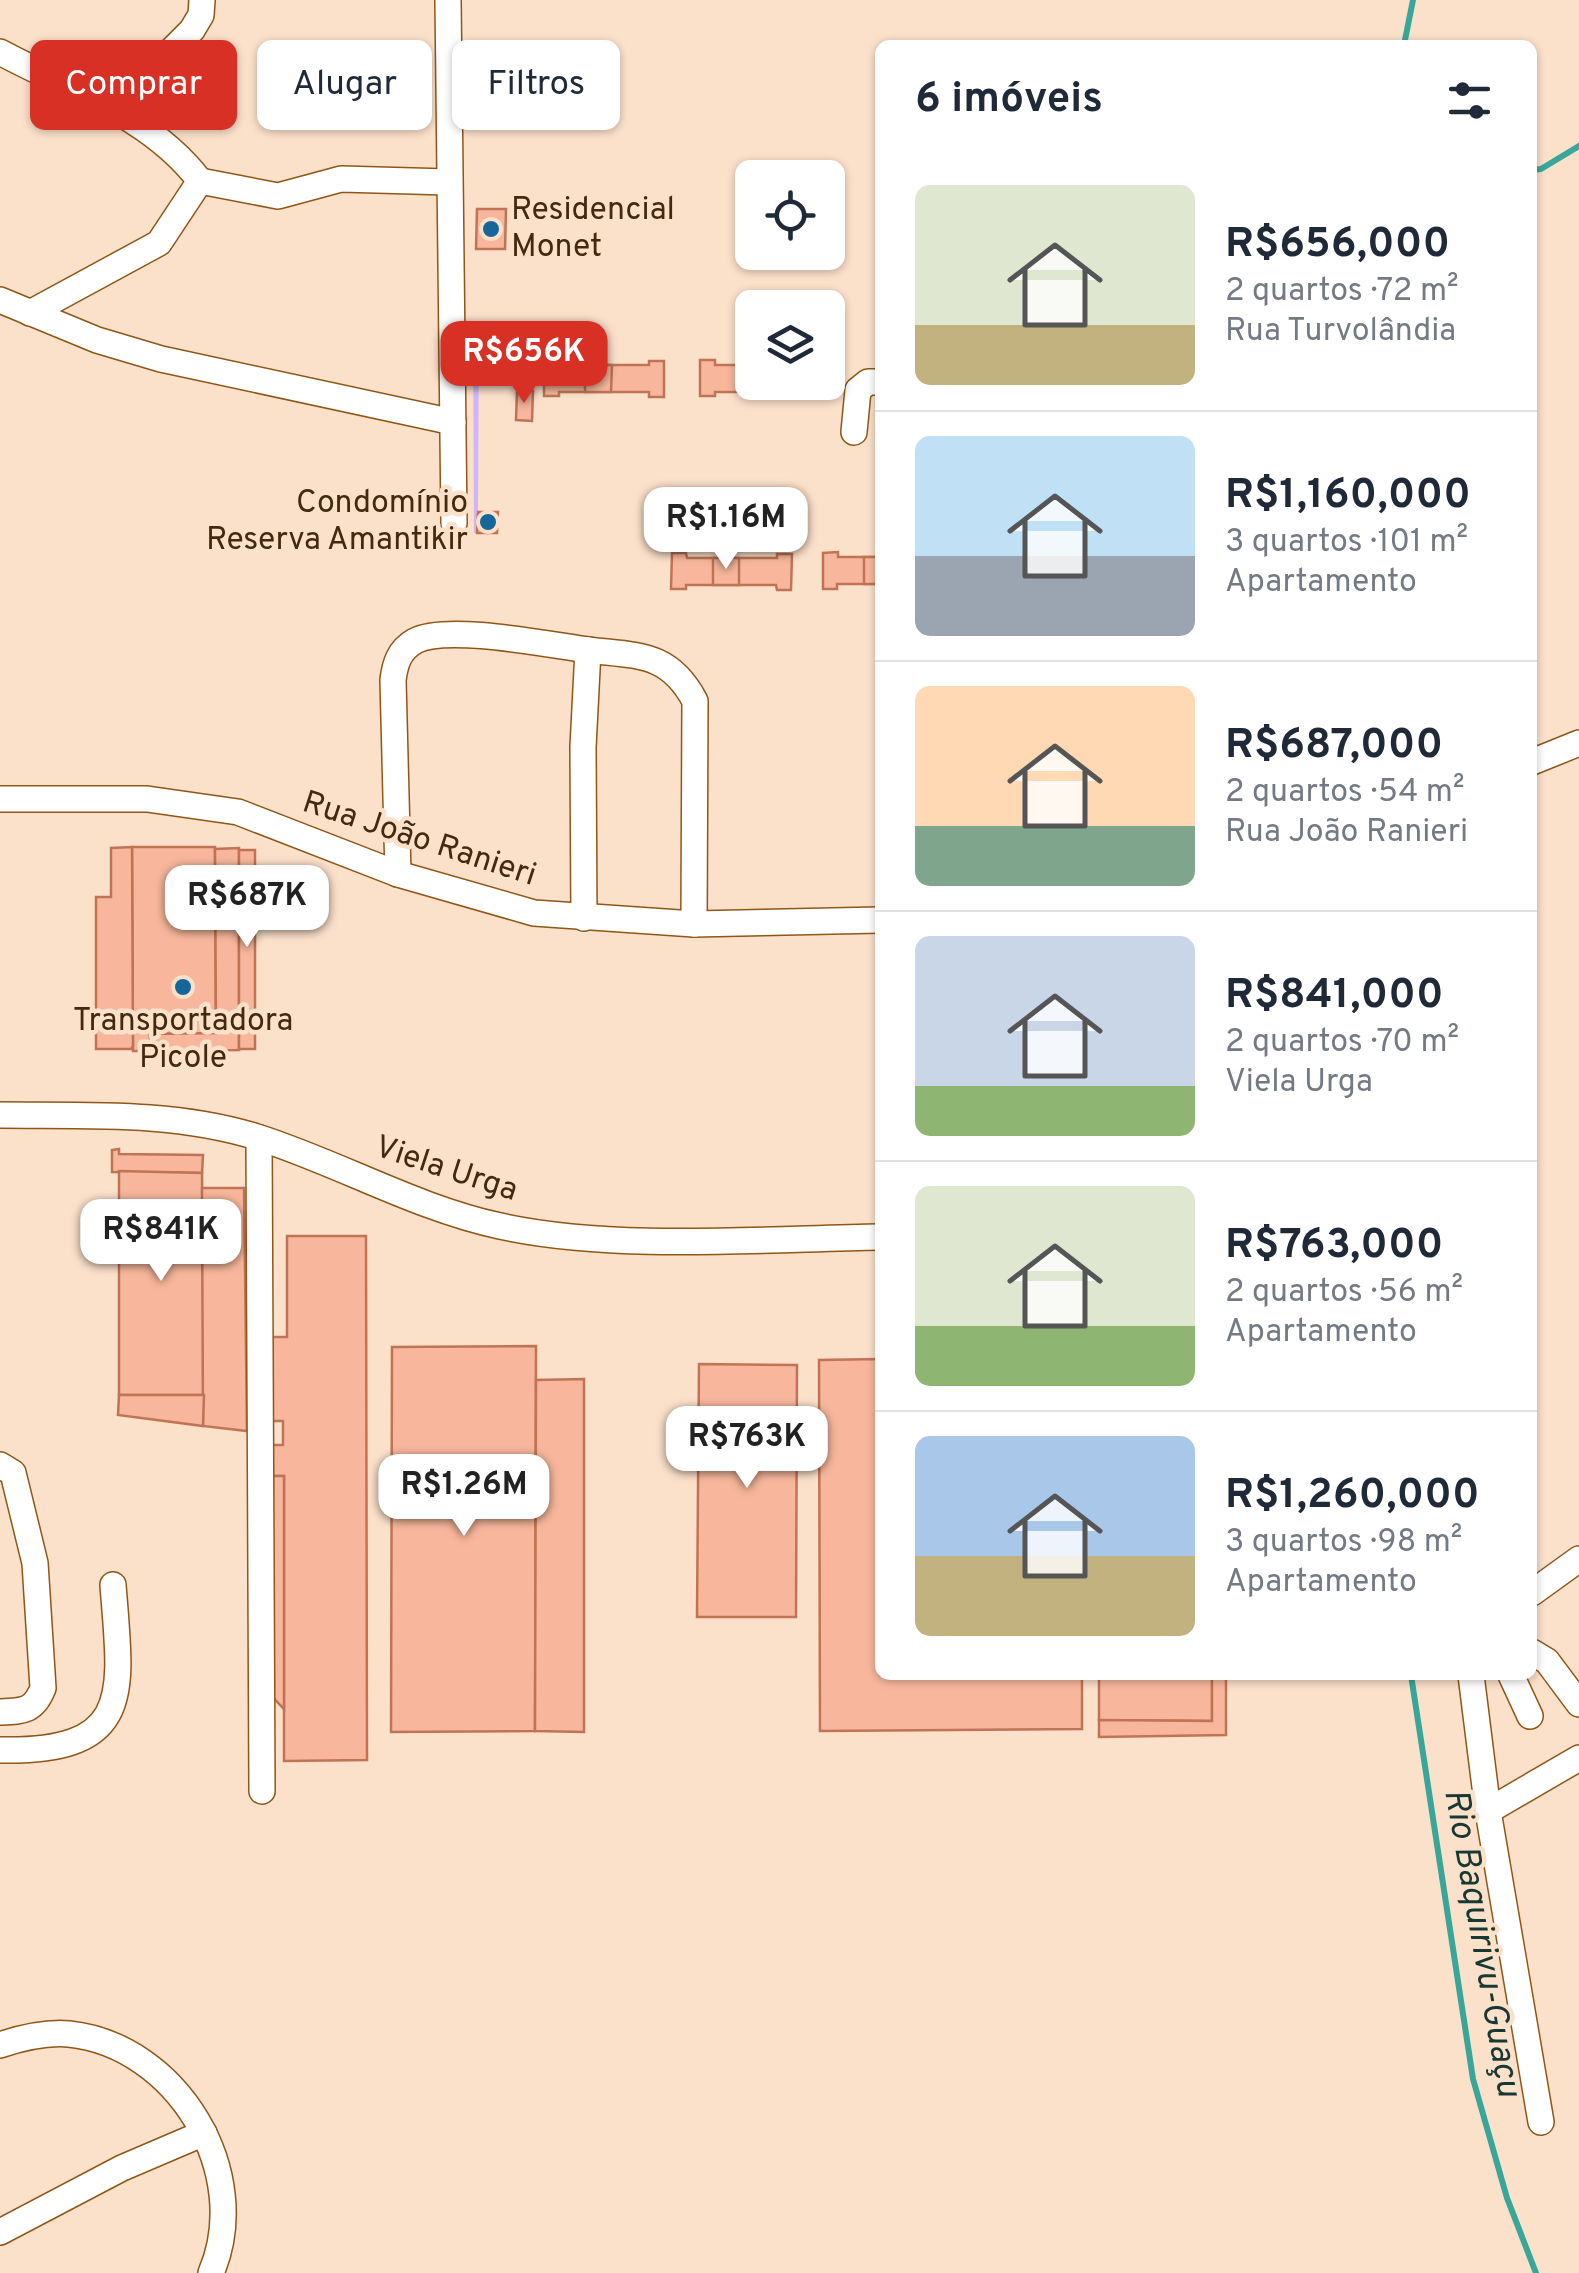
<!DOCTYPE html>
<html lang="pt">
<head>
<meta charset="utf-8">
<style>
	body { margin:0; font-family:Overpass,sans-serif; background:#f2f2f3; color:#1f2937; height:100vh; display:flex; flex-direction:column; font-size:38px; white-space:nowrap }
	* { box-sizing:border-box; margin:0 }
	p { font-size:32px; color:#747a83 }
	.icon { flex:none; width:55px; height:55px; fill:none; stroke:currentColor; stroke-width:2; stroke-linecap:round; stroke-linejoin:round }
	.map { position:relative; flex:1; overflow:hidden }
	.panel { position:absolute; left:875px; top:40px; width:662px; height:1640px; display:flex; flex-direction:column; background:#fff; border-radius:15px; box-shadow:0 2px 8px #0004 }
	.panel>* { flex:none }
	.banner { position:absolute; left:30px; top:40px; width:695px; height:90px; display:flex; gap:20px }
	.tools { position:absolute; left:735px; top:160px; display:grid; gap:20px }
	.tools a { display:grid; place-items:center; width:110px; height:110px; border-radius:15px; background:#fff; box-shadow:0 2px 8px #0004; font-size:50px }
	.price { position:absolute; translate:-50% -85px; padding:0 22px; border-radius:20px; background:#fff; color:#222; font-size:32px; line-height:65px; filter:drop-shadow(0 2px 5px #0008) }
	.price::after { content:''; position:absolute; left:50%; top:60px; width:30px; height:22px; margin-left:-15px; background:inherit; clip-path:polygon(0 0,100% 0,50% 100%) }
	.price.current { background:#d93025; color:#fff }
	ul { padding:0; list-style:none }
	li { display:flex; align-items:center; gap:30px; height:250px; padding:0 40px }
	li+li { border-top:2px solid #e0e1e3 }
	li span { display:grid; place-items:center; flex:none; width:280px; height:200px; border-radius:15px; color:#555 }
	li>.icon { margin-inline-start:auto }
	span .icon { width:120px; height:120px; fill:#fffc; stroke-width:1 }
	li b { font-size:42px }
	h2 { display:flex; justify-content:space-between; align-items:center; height:120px; padding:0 40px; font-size:42px }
	.chip { padding:0 35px; border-radius:15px; background:#fff; box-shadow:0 2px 8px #0004; font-size:35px; line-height:90px }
	.chip.current { background:#d93025; color:#fff }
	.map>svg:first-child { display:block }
</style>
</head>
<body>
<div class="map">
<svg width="1579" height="2273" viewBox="0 0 1579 2273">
	<rect width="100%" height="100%" fill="#fbe0ca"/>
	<path fill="#d0b6f8" d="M473 341H479L478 512 477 533H474Z"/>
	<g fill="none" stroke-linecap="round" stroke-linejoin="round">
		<g stroke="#38a799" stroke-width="6">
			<path d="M1404 45 1413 0"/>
			<path d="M1532 170 1541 169 1579 146"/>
			<path d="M1411 1675 1473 2079 1507 2198 1536 2273"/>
		</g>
	</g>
	<g fill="#f8b79c" stroke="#c07455" stroke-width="2.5">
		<path d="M477 209H506L505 249H476Z"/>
		<path d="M544 360H559V365H649V361H664V397H649V392H559V396H544Z"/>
		<path d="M700 360H715V365H752V382H820V397H805V392H715V396H700Z"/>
		<path d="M585 365H612L611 392H585Z"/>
		<path d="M741 365H752V382H768L767 392H741Z"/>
		<path d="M517 390 533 391 532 421 516 420Z"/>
		<path d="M478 512H498L497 533H477Z"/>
		<path d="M838 552V557H880V584H837V589H823V553Z"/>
		<path d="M672 553H686L687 558H777V554H792L791 590H777L776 585H686V589H671Z"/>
		<rect x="864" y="557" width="16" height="27"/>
		<rect x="713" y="558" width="26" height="27"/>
		<path d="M132 847H215L216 1033 150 1034V1051H133Z"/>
		<path d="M132 847 133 1046 131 1049H96V897H111V848Z"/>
		<path d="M239 848V1050L150 1051V1034L216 1033 215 849Z"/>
		<rect x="239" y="850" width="16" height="199"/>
		<path d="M119 1149V1154L203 1155 202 1173 112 1172V1150Z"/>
		<path d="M119 1171 202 1173 204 1395H119Z"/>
		<path d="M202 1188H244L247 1431 203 1426Z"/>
		<path d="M287 1236H366L367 1760 284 1761V1476H267V1445H283V1421H267V1337H287Z"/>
		<path d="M536 1346 535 1731 391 1732 392 1347Z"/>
		<path d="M880 1359V1675H1082V1729L820 1731 819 1360Z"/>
		<path d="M699 1364 797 1365 796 1617H697Z"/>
		<path d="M584 1379V1732L535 1731 536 1380Z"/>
		<path d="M119 1395H204L203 1426 118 1415Z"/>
		<path d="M267 1476H284V1709L264 1688Z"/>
		<path d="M1099 1675H1212V1721L1099 1720Z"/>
		<path d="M1212 1675H1226V1735L1099 1737V1720L1212 1721Z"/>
	</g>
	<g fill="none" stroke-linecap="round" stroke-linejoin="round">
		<defs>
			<g id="minor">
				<path d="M448 0 454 523"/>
				<path d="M0 52C69 89 152 117 200 181"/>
				<path d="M111 111 192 30 201 15 202 0"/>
				<path d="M0 300 97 340 161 359 453 422"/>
				<path d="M30 313 159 243 200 181 278 196 341 179 448 182"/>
				<path d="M854 432 858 390 868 382H880"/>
				<path d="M588 650C638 656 669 652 695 701L694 924"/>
				<path d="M1532 762 1579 743"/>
				<path d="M0 799H147L238 812 398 874 534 913 694 924 880 920"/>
				<path d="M398 874 393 680C395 664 399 650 415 641 447 624 550 645 588 650L583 747 584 918"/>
				<path d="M0 1115C85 1116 174 1111 257 1137 339 1163 416 1208 500 1226 614 1251 762 1239 880 1237"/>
				<path d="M259 1138 262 1791"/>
				<path d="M0 1465 13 1473 35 1563 43 1688C34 1711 24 1711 0 1712"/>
				<path d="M1532 1593 1579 1559"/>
				<path d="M1532 1652 1547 1661 1579 1704"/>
				<path d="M1471 1675 1488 1811 1541 2122"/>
				<path d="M1511 1675 1530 1716"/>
				<path d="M0 1750C136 1753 121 1691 113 1585"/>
				<path d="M1488 1811 1579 1758"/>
				<path d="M0 2045C21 2038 47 2032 69 2034 177 2045 254 2173 211 2273"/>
				<path d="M0 2232 122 2168 204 2133"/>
			</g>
		</defs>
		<use href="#minor" stroke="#8f5616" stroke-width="28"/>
		<use href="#minor" stroke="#fff" stroke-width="25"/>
	</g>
	<g fill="#176699" stroke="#fbe0ca" stroke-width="4">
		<circle cx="491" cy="229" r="10"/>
		<circle cx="488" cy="522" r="10"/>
		<circle cx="183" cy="987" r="10"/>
	</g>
	<g text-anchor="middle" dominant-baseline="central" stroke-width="9" stroke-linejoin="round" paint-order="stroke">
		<g font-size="32" fill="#422910" stroke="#fbe0ca" text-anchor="start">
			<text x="511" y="211">Residencial<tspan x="511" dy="37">Monet</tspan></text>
			<text x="468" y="504" text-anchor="end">Condomínio<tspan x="468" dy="37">Reserva Amantikir</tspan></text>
			<text x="183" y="1022" text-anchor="middle">Transportadora<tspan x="183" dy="37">Picole</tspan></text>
		</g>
		<g font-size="32" fill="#422910" stroke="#fbe0ca">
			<text transform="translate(419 840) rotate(18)">Rua João Ranieri</text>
			<text transform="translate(446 1170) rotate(18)">Viela Urga</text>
		</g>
		<g font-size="35" font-style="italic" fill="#173833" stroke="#fbe0ca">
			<text transform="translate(1481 1943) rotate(80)">Rio Baquirivu-Guaçu</text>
		</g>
	</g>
</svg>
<div class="tools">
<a><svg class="icon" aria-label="locate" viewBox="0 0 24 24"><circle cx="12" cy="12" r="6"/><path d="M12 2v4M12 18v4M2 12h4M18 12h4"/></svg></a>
<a><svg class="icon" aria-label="layers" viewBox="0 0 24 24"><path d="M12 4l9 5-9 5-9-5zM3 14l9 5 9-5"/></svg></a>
</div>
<b class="price current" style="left:524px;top:406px">R$656K</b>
<b class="price" style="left:726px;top:572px">R$1.16M</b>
<b class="price" style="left:247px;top:950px">R$687K</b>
<b class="price" style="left:161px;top:1284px">R$841K</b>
<b class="price" style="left:747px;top:1491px">R$763K</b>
<b class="price" style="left:464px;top:1539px">R$1.26M</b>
<div class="banner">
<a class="chip current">Comprar</a>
<a class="chip">Alugar</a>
<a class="chip">Filtros</a>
</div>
<section class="panel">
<h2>6 imóveis<svg class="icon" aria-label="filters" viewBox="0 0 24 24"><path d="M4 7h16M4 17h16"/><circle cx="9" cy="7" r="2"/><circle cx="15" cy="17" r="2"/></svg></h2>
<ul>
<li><span style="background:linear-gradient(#dfe7d0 70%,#c2b280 0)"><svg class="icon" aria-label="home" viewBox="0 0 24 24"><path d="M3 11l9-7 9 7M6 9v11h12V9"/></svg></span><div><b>R$656,000</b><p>2 quartos · 72 m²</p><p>Rua Turvolândia</p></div></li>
<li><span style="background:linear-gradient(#bfe0f5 60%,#9aa5b1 0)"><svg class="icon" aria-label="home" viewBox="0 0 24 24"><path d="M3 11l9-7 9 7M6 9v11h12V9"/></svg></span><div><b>R$1,160,000</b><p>3 quartos · 101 m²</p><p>Apartamento</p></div></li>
<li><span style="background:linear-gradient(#ffd9b3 70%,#7fa58c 0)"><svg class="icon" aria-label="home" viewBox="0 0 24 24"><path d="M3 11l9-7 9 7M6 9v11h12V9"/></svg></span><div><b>R$687,000</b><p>2 quartos · 54 m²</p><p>Rua João Ranieri</p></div></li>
<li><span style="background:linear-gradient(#c9d6e8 75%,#8fb573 0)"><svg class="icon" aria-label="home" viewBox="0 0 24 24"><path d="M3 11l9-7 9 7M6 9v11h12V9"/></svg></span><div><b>R$841,000</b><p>2 quartos · 70 m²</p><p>Viela Urga</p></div></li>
<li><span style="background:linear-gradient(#dfe7d0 70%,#8fb573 0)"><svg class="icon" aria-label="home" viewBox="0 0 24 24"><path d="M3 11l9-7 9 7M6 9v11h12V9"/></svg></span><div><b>R$763,000</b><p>2 quartos · 56 m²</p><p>Apartamento</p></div></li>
<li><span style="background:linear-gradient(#a9c7e8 60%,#c2b280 0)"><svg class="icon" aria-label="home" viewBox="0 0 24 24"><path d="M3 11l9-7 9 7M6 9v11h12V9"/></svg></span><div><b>R$1,260,000</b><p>3 quartos · 98 m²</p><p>Apartamento</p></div></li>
</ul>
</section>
</div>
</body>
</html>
